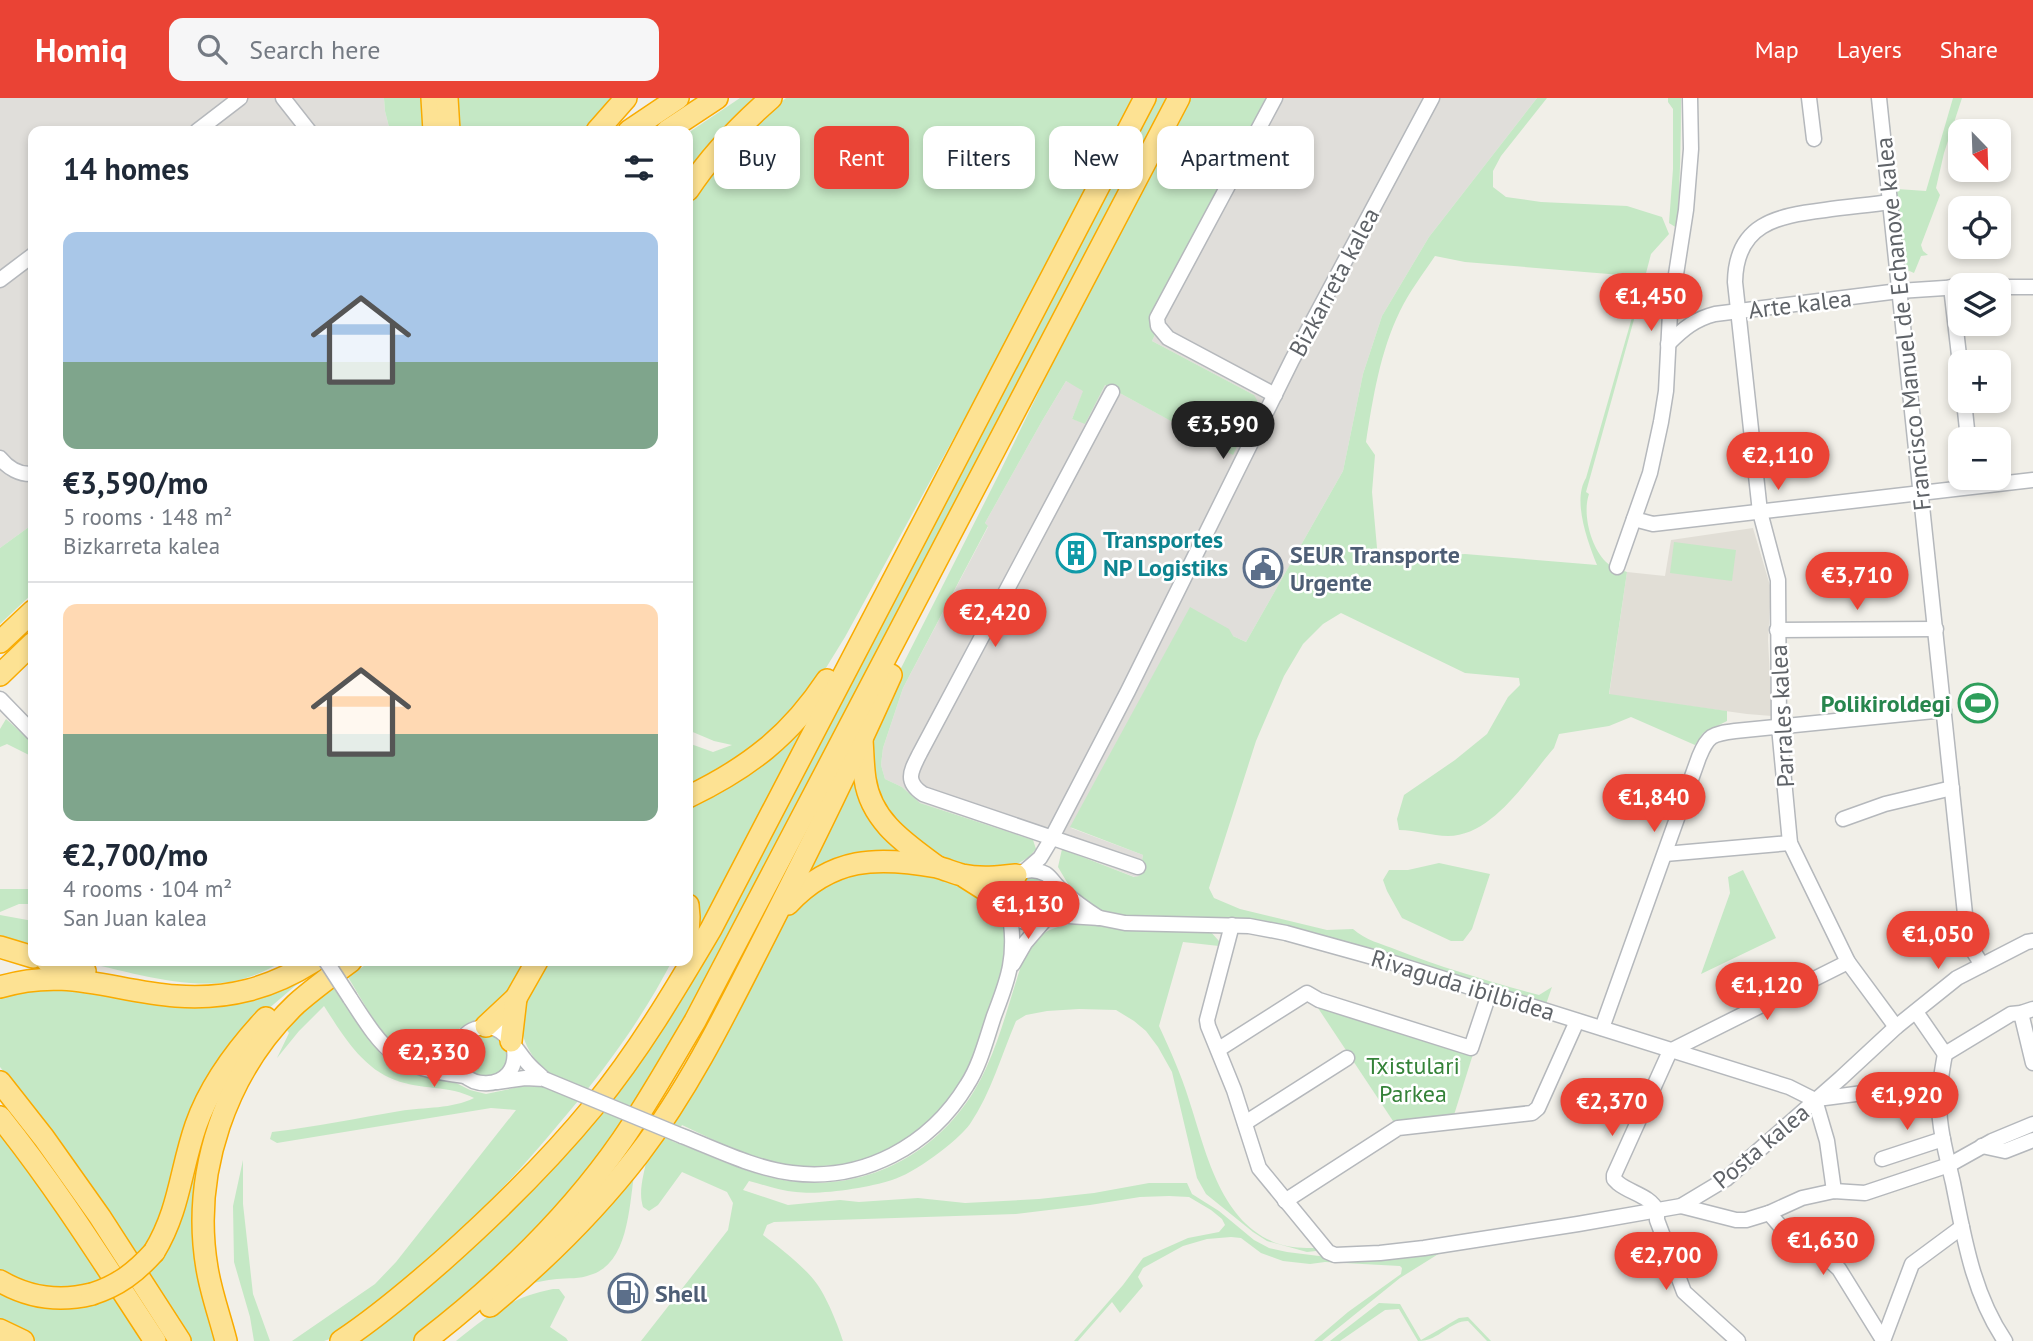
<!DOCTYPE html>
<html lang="en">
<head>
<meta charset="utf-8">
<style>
	body { margin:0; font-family:"PT Sans",sans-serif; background:#f6f6f7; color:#1f2937; height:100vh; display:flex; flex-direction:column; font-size:26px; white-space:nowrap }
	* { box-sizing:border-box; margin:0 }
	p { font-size:23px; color:#747a83 }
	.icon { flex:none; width:38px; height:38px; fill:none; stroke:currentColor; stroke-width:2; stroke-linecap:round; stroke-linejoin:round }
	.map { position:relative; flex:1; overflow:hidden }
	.panel { position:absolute; left:28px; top:28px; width:665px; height:840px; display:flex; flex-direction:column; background:#fff; border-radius:14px; box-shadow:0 4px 10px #0003 }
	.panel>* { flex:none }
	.banner { position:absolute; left:714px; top:28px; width:665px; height:63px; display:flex; gap:14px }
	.needle { width:46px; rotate:157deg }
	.controls { position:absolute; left:1948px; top:21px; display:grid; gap:14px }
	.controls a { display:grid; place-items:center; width:63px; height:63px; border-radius:14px; background:#fff; box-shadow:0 4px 10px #0003; font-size:35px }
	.price { position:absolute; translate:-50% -60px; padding:0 16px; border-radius:24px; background:#ea4335; color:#fff; font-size:23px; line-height:46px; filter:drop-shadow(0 2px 4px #0008) }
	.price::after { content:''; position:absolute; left:50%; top:42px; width:21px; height:16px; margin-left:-10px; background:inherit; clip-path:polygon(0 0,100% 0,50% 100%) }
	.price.selected { background:#222; color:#fff }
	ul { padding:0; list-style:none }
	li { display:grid; align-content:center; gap:14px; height:371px; padding:0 35px }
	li+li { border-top:2px solid #e0e1e3 }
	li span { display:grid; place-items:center; height:217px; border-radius:14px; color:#555 }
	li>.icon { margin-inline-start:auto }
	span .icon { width:126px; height:126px; fill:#fffc; stroke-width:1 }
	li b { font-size:30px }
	h2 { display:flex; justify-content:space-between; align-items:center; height:84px; padding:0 35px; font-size:30px }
	.tag { padding:0 24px; border-radius:14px; background:#fff; box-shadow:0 4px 10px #0003; font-size:24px; line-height:63px }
	.tag.selected { background:#ea4335; color:#fff }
	header { display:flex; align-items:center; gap:42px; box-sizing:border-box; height:98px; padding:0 35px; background:#ea4335; color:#fff }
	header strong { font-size:33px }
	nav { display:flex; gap:38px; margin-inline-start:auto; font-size:24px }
	.search { width:490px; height:63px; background:#f6f6f7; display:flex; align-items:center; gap:18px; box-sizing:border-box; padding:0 24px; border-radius:14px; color:#747a83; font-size:26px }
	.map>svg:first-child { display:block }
</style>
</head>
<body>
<header>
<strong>Homiq</strong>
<div class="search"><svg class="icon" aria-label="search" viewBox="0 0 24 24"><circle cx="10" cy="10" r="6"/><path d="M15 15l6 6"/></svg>Search here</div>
<nav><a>Map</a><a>Layers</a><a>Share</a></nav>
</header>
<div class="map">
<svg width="2033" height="1243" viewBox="0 0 2033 1243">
	<rect width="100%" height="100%" fill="#f1efe8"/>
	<g fill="#e0deda">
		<path d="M0 0H384L385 13 390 33H33V426L0 450Z"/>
		<path d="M1268 0H1537L1429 139 1382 218 1363 276 1343 373 1246 544 1233 538 1071 730 1143 757 1139 778 1135 779 1062 751 920 705 902 689 885 681 881 667 883 650 903 590 988 429 985 425 1042 323 1066 283 1084 292 1072 321 1085 325 1105 287 1173 324 1254 297 1152 243Z"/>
	</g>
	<path fill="#e1ded6" d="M1753 430 1771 491 1768 542 1772 618 1747 616 1609 597 1627 474 1665 478 1671 442Z"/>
	<g fill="#c5e8c5">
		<path d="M384 0H423L424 33H390L385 13Z"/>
		<path d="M456 0H618L586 33H459L455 9Z"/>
		<path d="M740 0H763L688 83V35Z"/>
		<path d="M786 0H1133L1004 248 845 539 813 591 749 658 688 694V645L713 654 732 647 714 643 688 632V110L719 64 755 25Z"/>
		<path d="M1152 0H1171L655 979 580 1087 471 1196 413 1243H354L627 976Z"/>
		<path d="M1189 0H1268L1152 243 1254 297 1258 304 1233 357 1105 287 1085 326 1072 321 1083 293 1066 283 1042 323 985 425 988 428 903 590 883 650 881 667 885 681 902 689 920 705 1033 742 1036 751 1029 759 1014 768 970 769 936 760 906 741 874 689 872 638 888 596 998 378 1100 167Z"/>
		<path d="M1537 0H1547L1501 58 1493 73V89L1506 99 1541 104 1627 108 1662 119 1669 136 1651 156 1645 179 1465 164 1435 158C1423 176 1409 194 1400 213 1380 254 1373 300 1366 344L1375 357 1372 394 1378 461 1465 456 1597 467C1588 444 1572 403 1586 380L1641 188 1643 189 1586 394 1589 396C1582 416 1591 449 1606 464 1611 469 1620 471 1627 474L1609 596 1727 613V623L1703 635 1695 647 1631 619 1609 628 1559 636 1554 650C1527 681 1493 738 1448 738 1432 738 1416 732 1399 732L1397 721 1404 697 1455 662 1487 636 1508 599 1520 587 1519 580 1465 575 1341 515 1323 526 1303 546 1284 578 1256 643 1209 790 1214 800 1240 811 1327 832 1353 831C1365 842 1382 846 1397 852 1443 870 1491 884 1539 897L1552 889 1545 909 1304 833 1110 816 1084 804 1068 786 1058 769 1062 751 1134 779 1139 778 1143 757 1070 729 1190 509 1229 531 1233 538 1246 544 1343 373 1363 276 1382 218 1429 139Z"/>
		<path d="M1668 0H1681C1681 44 1680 86 1677 130L1669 125 1673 71V11L1668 4Z"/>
		<path d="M1883 0H1887L1897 91 1926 93 1953 0H1962L1944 55 1936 90 1940 97 1921 147 1923 153 1928 157 1921 158 1914 175 1905 171 1901 164Z"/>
		<path d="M33 426V495L0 526V450Z"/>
		<path d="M1674 444 1736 452 1732 483 1670 475Z"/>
		<path d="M6 621 33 645V659L7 646 0 649V631Z"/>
		<path d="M805 627 712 808 696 833 691 802 688 791V704Z"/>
		<path d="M856 664 911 758 802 786Z"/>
		<path d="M1439 765 1490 776 1472 831 1463 843H1451L1402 820 1387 793 1383 782 1389 772H1408Z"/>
		<path d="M889 769 961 785 994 809 1004 828 1007 850 1003 868 975 954 952 1001 924 1028 904 1043 868 1061 840 1067 804 1069 784 1066 743 1056 682 1027 672 1043C707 1056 742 1074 778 1081 867 1099 951 1051 987 968 1002 935 1011 897 1023 862 1030 848 1037 837 1052 831 1073 822 1094 829 1116 830 1147 833 1178 832 1209 832L1219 843V848L1183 844 1159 928C1170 952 1181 976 1189 1002 1206 1053 1220 1126 1279 1146 1291 1150 1304 1150 1316 1150V1153L1307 1154 1267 1143 1253 1134 1206 1096 1197 1080 1172 974 1158 949 1146 933 1134 923 1116 912 1079 911 1047 913 1026 917 1016 923C1001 958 991 995 970 1026 957 1044 913 1076 892 1082 867 1090 822 1097 796 1094 781 1093 765 1087 749 1083L743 1092 788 1107 840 1102 859 1104 918 1100 965 1105 1039 1101 1094 1095 1149 1085H1187L1192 1096 1219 1113 1254 1142 1269 1150 1287 1154 1335 1160 1438 1151 1440 1155 1400 1180 1322 1243H1314L1348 1214 1401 1176 1402 1170 1400 1168 1325 1164 1310 1166 1283 1163 1261 1155 1241 1140 1231 1139 1207 1141 1183 1148 1143 1170 1138 1179 1143 1188 1120 1215 1112 1204 1078 1243H1074L1123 1187 1143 1160 1188 1140 1219 1134 1225 1127 1222 1121 1211 1112 1189 1099 1169 1098 1140 1099 1090 1107 1016 1116 774 1124 767 1127 763 1137C780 1150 805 1169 817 1186 827 1200 838 1227 843 1243H641L728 1132 733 1105 727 1094 682 1074 658 1107 649 1113 643 1109C638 1093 644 1076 647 1060L777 833 796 807 835 778Z"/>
		<path d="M1743 772 1776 840 1701 876 1730 795 1728 779Z"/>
		<circle cx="1032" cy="799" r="20"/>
		<path d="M0 791H33V806H19L0 814Z"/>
		<path d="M0 817 33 823V851L0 842Z"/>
		<path d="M79 863H284C269 871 255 878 239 882 191 894 126 873 79 863Z"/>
		<path d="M371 863H529L515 888 491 915 460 930 440 952 424 959 407 957 386 943 348 879Z"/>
		<path d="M545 863H672C641 923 601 977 557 1028 503 1093 443 1154 376 1206 364 1215 337 1240 324 1243 314 1243 302 1243 292 1243L375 1186 396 1164 516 1012 491 1010 277 1045 270 1041 272 1034C315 1029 358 1020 400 1013 425 1009 452 1011 474 1000 449 987 420 992 395 982 362 970 342 936 324 908L299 933 277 960 289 935 286 931 332 887 380 955 392 966 408 975 454 984 470 992 486 996 524 988 541 989 548 975C528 957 516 934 523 907 526 894 539 875 545 863Z"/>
		<path d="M319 867 322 871 295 888 260 918 233 949 172 1106 137 1164 102 1105 62 1047 0 969V898L58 887 190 906Z"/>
		<path d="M1316 907 1473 956 1454 1017 1393 1023Z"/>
		<circle cx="486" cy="958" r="21"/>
		<path d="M225 983 207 1044 220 1243H191L145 1174Z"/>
		<path d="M0 1034 66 1126 143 1243H36L0 1225V1190L50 1195 0 1175Z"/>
		<path d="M243 1062V1106L253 1196 270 1243H254L250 1219 234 1164 233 1108Z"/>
		<path d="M635 1071C629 1104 630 1166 590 1177 580 1181 568 1180 557 1181 546 1182 535 1185 525 1186Z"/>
		<path d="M553 1191H559L565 1199 550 1229 566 1240 568 1243H456C490 1216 509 1200 553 1191Z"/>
		<path d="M1379 1205 1400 1206 1421 1242 1459 1220 1468 1219 1491 1243H1487L1468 1223C1449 1223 1440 1243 1418 1243L1399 1211 1385 1212 1340 1243H1330Z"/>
	</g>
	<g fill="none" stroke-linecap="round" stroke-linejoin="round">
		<defs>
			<g id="minor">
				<path d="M283 0 309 33"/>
				<path d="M1275 0 1157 220 1158 228 1168 240 1275 297"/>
				<path d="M1809 0 1814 41"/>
				<path d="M1879 0 1967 835 1972 851 1982 867"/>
				<path d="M197 33 240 0"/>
				<path d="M1890 104C1868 107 1846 109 1825 112 1776 118 1736 126 1735 184L1760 414 1778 482 1779 629 1790 745 1848 864 1896 929"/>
				<path d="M0 182 33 157"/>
				<path d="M1951 189 1960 266"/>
				<path d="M1998 189H2033"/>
				<path d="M1668 246C1683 231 1695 221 1715 216L1899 193 1960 189"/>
				<path d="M1112 294 920 655C911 673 904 683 923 696L1138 769"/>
				<path d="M1964 303 1968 341"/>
				<path d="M0 360C8 370 20 377 33 376"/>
				<path d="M1634 421 1653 426 2033 382"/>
				<path d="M1617 469 1650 375 1661 324 1666 293 1670 215 1686 112 1691 51 1690 0"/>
				<path d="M1777 532 1936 531"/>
				<path d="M0 601 33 635"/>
				<path d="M1843 721 1885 706 1952 690"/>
				<path d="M1665 756 1790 745"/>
				<path d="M1025 773 1040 760 1049 745 1128 593 1292 262 1432 0"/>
				<path d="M1009 814C1032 838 1064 821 1057 788"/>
				<path d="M1052 817 1100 820 1125 825 1249 828 1286 835 1387 863 1789 989 1815 1002"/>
				<path d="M1232 827 1207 922 1208 928 1234 992 1259 1070 1328 1154 1335 1157 1380 1155 1424 1150 1578 1126 1681 1108 1726 1081 1841 980 1896 929 1957 880 2027 844 2033 843"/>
				<path d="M1013 866 1025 845 1043 824"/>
				<path d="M350 900C386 956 396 970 465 978"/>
				<path d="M1916 914 1945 956"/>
				<path d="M2021 915 2033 965"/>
				<path d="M1602 930 1699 659C1708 637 1712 636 1735 633L1944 612"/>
				<path d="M513 946C526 999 447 996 458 951 460 942 466 934 475 931 500 921 512 946 525 962 530 969 538 975 544 981"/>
				<path d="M1219 951 1307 895 1319 902 1471 950 1489 896"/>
				<path d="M1945 956C1942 972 1939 988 1939 1005 1939 1031 1947 1059 1953 1085 1964 1140 1973 1196 2005 1243"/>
				<path d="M1945 956 2011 916 2021 915 2033 911"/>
				<path d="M412 966 436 960 459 947"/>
				<path d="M497 984 525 980 544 981"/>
				<path d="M1817 1001 1940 985"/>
				<path d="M1815 1002 1827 1043 1834 1093"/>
				<path d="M1245 1025 1347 960"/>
				<path d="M682 1038C718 1052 753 1070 792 1075 863 1084 930 1048 967 987 980 967 986 942 994 918 1000 902 1007 885 1010 868 1013 852 1013 831 1009 815 1007 806 1003 799 1007 789 1010 781 1017 775 1026 773 1033 771 1040 773 1046 776 1052 780 1055 787 1060 791 1073 802 1085 811 1099 820"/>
				<path d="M1982 1048 2005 1053 2033 1042"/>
				<path d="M1882 1061 1943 1041"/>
				<path d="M1285 1103 1398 1030 1532 1015 1538 1010 1577 923"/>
				<path d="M1681 1108 1736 1122H1746L1769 1115 1802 1100 1834 1093 1865 1095 1949 1067 1992 1043 2033 1026"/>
				<path d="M1657 1113C1651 1098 1630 1095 1618 1085L1614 1081V1077L1670 953 1848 864"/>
				<path d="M1657 1113V1122L1684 1194 1738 1243"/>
				<path d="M1769 1115 1781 1129 1797 1142 1816 1150 1839 1171 1883 1242"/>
				<path d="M1883 1243 1912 1166 1962 1129"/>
			</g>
			<g id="highway">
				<path d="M432 0 434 33"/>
				<path d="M447 0 449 33"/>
				<path d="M597 33 626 0"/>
				<path d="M629 33 678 0"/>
				<path d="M667 33 717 0"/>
				<path d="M688 92C711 57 739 28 771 0"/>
				<path d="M0 544 33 513"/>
				<path d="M0 577 33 545"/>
				<path d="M862 642C863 655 863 668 865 681 871 723 905 745 936 768"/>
				<path d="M688 699C748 670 790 638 827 582"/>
				<path d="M965 779 1006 805"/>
				<path d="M788 806C832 759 877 758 937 769 945 771 954 775 962 777 980 781 999 779 1016 777"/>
				<path d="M688 807 689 819 688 836"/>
				<path d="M0 849 33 859"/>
				<path d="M47 863 85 873"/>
				<path d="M0 889C67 869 112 893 176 898 228 902 271 890 314 863"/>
				<path d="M486 928 516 900 537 863"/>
				<path d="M511 943 516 900"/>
				<path d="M0 984 44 1040 100 1119 180 1243"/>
				<path d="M0 1019C57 1090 105 1167 155 1243"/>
				<path d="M154 1154C180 1111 180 1073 196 1027 210 987 237 951 266 920"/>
				<path d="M0 1183C29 1200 60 1204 92 1196"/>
				<path d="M490 1208C544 1163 596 1112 639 1056 687 993 723 921 759 850 805 760 850 669 891 577"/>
				<path d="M0 1232 23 1243"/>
				<path d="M226 1243C220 1219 211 1195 207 1170 191 1075 226 973 296 906 313 891 332 877 351 863"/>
				<path d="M341 1243C376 1220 409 1192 441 1164 495 1116 548 1064 594 1008 639 953 675 892 711 831L1145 0"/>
				<path d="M425 1243C500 1185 568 1120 622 1042 649 1003 671 963 695 923L1179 0"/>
			</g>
		</defs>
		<use href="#minor" stroke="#b5b8bc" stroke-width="17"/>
		<use href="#highway" stroke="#f9ab00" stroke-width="24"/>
		<use href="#minor" stroke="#fff" stroke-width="14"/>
		<use href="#highway" stroke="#fde293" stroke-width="21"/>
		<defs>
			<g id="minor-bridge">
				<path d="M326 863 350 900"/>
				<path d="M544 981 682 1038"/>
			</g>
			<path id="highway-bridge" d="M92 1196C118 1188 136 1174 154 1154"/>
		</defs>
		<use href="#minor-bridge" stroke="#b5b8bc" stroke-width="17" stroke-linecap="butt"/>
		<use href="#highway-bridge" stroke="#f9ab00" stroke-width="24" stroke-linecap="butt"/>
		<use href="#minor-bridge" stroke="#fff" stroke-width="14"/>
		<use href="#highway-bridge" stroke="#fde293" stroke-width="21"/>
	</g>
	<defs>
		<symbol id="building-ring" viewBox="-11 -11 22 22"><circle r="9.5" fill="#fff" stroke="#0f9aa8" stroke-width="1.5"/><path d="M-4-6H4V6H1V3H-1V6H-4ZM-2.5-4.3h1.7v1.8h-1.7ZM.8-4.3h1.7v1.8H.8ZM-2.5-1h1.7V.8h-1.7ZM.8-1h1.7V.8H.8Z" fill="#0f9aa8"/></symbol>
		<symbol id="civic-ring" viewBox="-11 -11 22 22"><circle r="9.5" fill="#fff" stroke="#5c6f8a" stroke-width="1.5"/><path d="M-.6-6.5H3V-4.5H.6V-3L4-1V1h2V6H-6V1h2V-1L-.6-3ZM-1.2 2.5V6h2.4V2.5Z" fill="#5c6f8a"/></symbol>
		<symbol id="stadium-ring" viewBox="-11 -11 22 22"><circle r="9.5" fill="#fff" stroke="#2e9e5b" stroke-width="1.5"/><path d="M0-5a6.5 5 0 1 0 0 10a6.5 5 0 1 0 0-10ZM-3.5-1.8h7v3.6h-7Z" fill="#2e9e5b"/></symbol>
		<symbol id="fuel-ring" viewBox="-11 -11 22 22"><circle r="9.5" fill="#fff" stroke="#5c6f8a" stroke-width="1.5"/><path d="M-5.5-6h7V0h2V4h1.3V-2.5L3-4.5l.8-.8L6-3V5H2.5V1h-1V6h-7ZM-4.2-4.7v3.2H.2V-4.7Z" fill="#5c6f8a"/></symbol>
	</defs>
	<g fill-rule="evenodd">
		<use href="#building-ring" x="1054" y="433" width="44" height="44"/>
		<use href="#civic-ring" x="1241" y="448" width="44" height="44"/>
		<use href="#stadium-ring" x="1956" y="583" width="44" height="44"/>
		<use href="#fuel-ring" x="606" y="1173" width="44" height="44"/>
	</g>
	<g text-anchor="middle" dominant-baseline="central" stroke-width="5" stroke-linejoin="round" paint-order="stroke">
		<g font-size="24" fill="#5f6368" stroke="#fff">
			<text transform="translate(1334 184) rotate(-62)">Bizkarreta kalea</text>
			<text transform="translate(1800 206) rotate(-7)">Arte kalea</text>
			<text transform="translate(1903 226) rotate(-96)">Francisco Manuel de Echanove kalea</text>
			<text transform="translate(1782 618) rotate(-93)">Parrales kalea</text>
			<text transform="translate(1463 887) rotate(17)">Rivaguda ibilbidea</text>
			<text transform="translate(1761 1048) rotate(-40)">Posta kalea</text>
		</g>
		<g font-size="24" font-weight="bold" fill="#0d838f" stroke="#fff" text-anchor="start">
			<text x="1103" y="441">Transportes<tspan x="1103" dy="28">NP Logistiks</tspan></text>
		</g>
		<g font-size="24" font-weight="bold" fill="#4e5e75" stroke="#fff" text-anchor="start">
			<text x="1290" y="456">SEUR Transporte<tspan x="1290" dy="28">Urgente</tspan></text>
			<text x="655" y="1195">Shell</text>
		</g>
		<g font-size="24" font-weight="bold" fill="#27864d" stroke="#fff" text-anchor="end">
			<text x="1951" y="605">Polikiroldegi</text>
		</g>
		<g font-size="24" fill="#348238" stroke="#fff">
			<text x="1413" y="967">Txistulari<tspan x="1413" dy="28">Parkea</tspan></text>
		</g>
	</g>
</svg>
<div class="controls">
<a><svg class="needle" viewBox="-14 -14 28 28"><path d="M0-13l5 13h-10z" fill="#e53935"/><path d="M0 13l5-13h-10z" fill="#747a83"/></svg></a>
<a><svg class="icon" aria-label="locate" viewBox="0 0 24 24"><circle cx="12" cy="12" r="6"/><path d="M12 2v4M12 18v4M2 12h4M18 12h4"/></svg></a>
<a><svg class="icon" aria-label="layers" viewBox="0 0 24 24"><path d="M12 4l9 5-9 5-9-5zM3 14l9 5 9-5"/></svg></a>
<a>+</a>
<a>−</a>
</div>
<b class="price" style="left:1651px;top:235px">€1,450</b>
<b class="price selected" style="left:1223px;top:363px">€3,590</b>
<b class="price" style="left:1778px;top:394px">€2,110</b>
<b class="price" style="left:1857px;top:514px">€3,710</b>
<b class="price" style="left:995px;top:551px">€2,420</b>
<b class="price" style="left:1654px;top:736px">€1,840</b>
<b class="price" style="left:1028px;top:843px">€1,130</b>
<b class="price" style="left:1938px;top:873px">€1,050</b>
<b class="price" style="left:1767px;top:924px">€1,120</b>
<b class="price" style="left:434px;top:991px">€2,330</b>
<b class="price" style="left:1907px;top:1034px">€1,920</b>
<b class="price" style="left:1612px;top:1040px">€2,370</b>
<b class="price" style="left:1823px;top:1179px">€1,630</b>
<b class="price" style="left:1666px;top:1194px">€2,700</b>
<div class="banner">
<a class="tag">Buy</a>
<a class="tag selected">Rent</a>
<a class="tag">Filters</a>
<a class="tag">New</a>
<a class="tag">Apartment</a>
</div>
<section class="panel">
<h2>14 homes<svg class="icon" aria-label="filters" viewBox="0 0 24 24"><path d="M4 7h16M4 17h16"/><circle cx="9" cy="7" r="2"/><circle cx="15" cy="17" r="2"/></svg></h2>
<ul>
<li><span style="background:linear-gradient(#a9c7e8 60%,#7fa58c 0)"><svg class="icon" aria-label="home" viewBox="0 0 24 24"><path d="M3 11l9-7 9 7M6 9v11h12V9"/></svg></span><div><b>€3,590/mo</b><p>5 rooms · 148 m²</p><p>Bizkarreta kalea</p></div></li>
<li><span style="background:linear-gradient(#ffd9b3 60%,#7fa58c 0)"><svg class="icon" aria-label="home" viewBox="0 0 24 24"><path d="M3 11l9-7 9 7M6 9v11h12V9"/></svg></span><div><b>€2,700/mo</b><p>4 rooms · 104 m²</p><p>San Juan kalea</p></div></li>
</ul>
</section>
</div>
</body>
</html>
